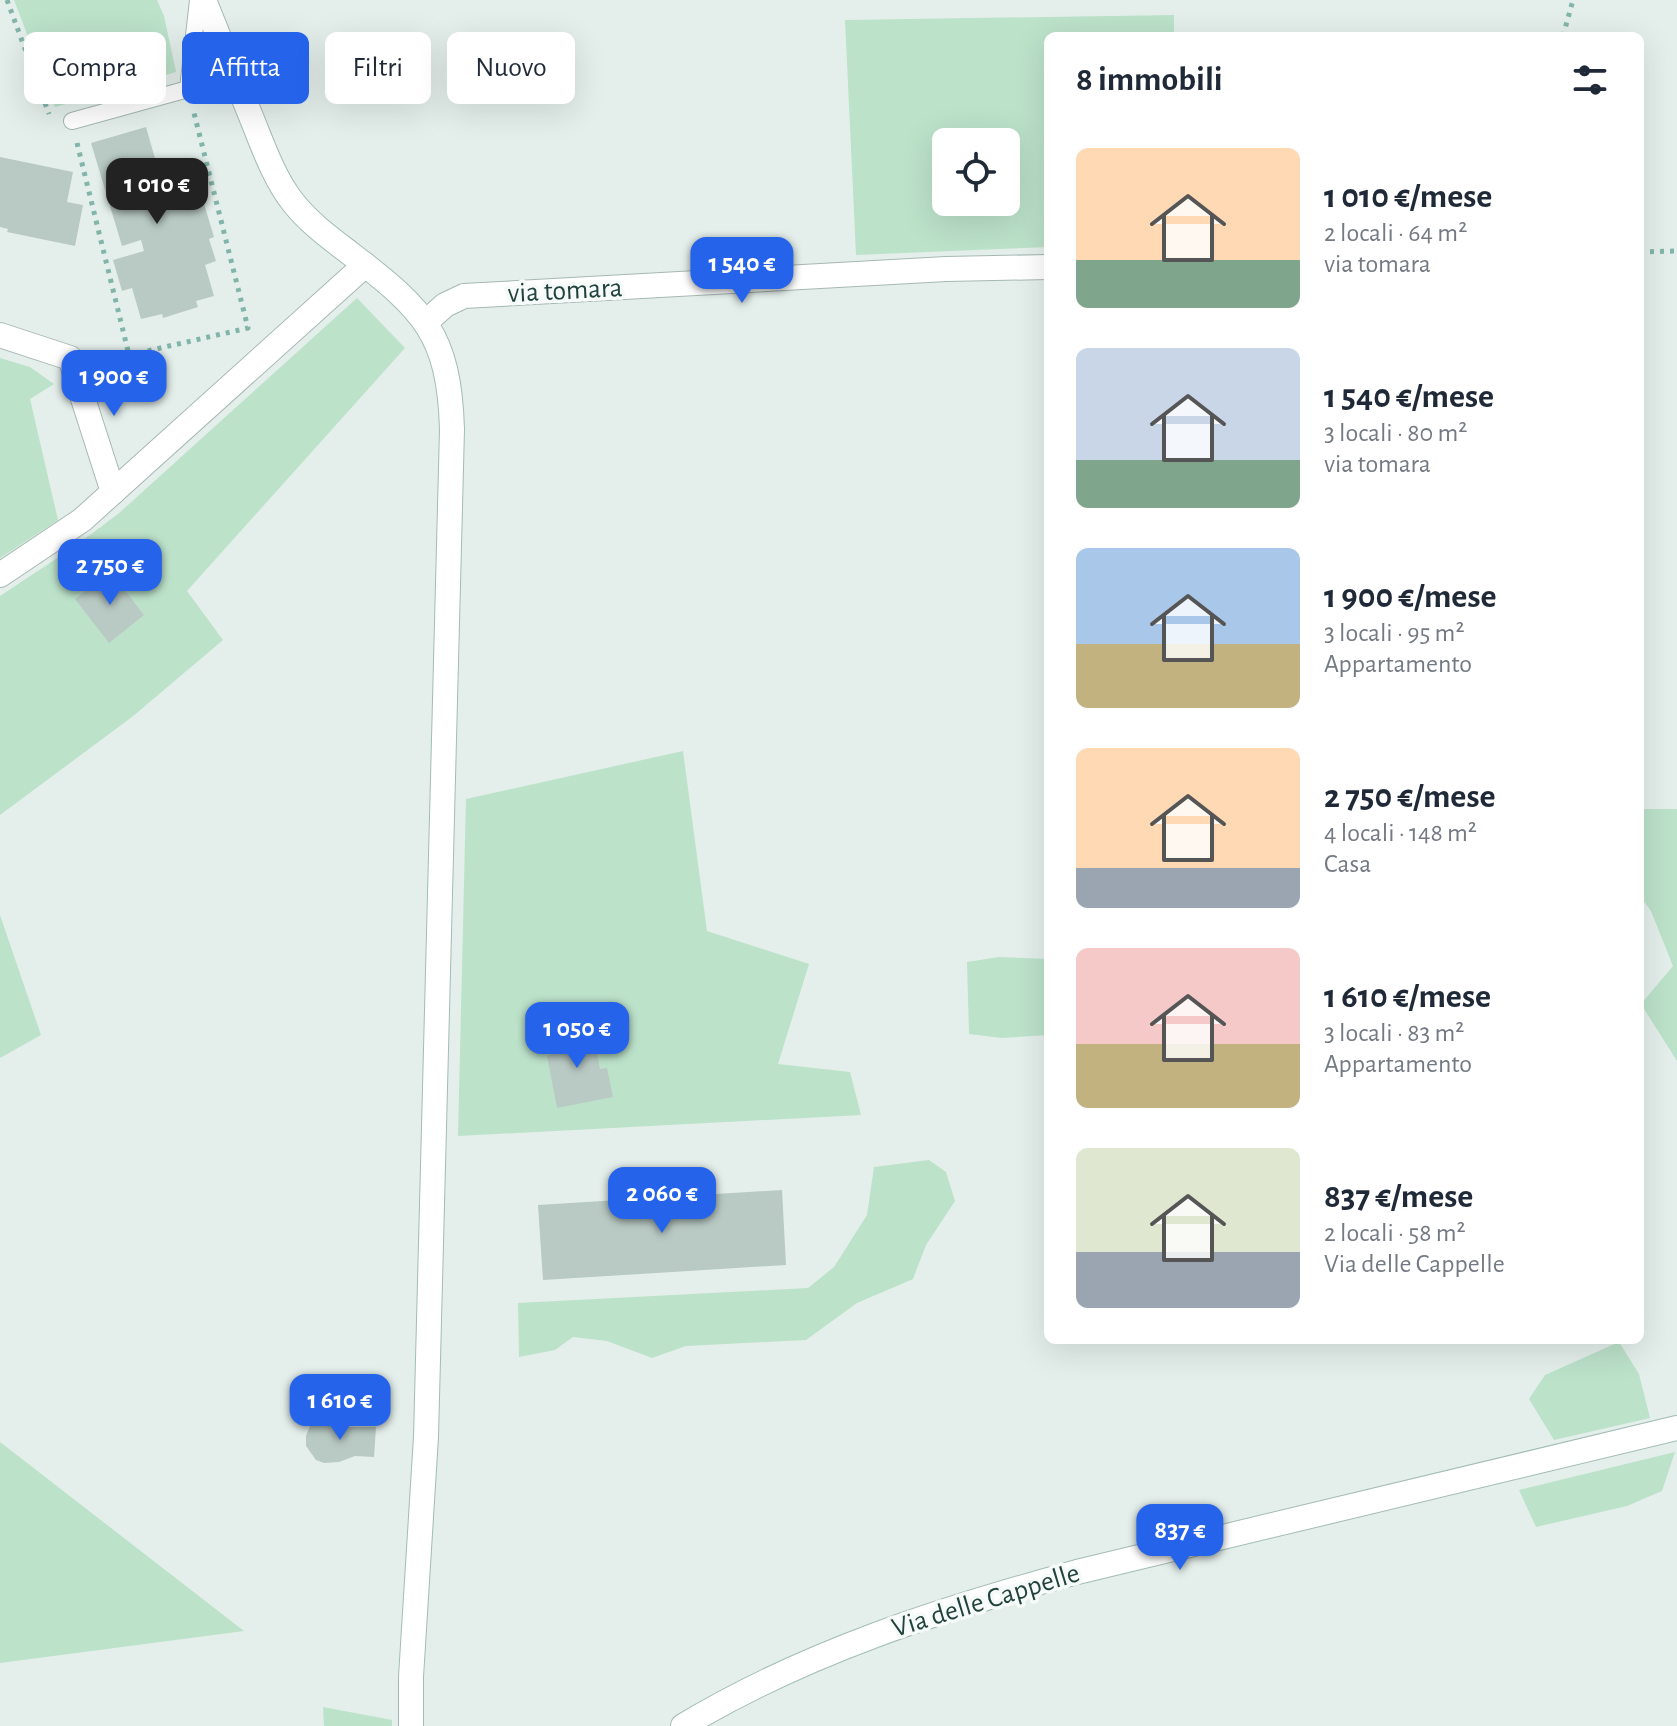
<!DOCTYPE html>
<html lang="it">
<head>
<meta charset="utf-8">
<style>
	body { margin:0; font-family:"Alegreya Sans",sans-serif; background:#f6f6f7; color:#1f2937; height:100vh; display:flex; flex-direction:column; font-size:30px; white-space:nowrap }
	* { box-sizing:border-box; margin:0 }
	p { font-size:26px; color:#747a83 }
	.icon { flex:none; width:44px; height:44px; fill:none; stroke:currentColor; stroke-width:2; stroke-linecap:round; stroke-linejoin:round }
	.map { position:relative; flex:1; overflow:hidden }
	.details { position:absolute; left:1044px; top:32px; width:600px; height:1312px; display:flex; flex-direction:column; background:#fff; border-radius:12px; box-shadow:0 8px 32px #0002 }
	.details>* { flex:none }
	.guide { position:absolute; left:24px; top:32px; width:760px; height:72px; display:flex; gap:16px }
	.buttons { position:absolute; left:932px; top:128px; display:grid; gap:16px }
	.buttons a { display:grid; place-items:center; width:88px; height:88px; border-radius:12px; background:#fff; box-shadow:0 8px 32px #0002; font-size:40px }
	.price { position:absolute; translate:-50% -68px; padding:0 18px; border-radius:16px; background:#2563eb; color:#fff; font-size:26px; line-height:52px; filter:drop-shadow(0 2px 4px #0008) }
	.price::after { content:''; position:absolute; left:50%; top:48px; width:24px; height:18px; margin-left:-12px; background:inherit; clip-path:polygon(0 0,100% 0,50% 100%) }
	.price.on { background:#222; color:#fff }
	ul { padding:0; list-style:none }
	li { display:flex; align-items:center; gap:24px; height:200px; padding:0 32px }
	li span { display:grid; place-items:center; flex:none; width:224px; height:160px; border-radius:12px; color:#555 }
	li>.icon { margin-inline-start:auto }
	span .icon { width:96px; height:96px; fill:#fffc; stroke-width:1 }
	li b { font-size:34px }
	h2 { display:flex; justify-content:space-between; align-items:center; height:96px; padding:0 32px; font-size:34px }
	.tag { padding:0 28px; border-radius:12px; background:#fff; box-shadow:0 8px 32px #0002; font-size:28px; line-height:72px }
	.tag.on { background:#2563eb; color:#fff }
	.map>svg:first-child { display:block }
</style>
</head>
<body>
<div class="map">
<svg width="1677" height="1726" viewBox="0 0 1677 1726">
	<rect width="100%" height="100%" fill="#e4efeb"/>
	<g fill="#bce2ca" fill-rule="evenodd">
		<path d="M14 0H157L164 16 176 72 55 107Z"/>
		<path d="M1174 15V36H1048V247L856 255 845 20ZM946 142H1006V202H946Z"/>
		<path d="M357 298 405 348 187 591 223 640 132 717 0 815V596L71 549 118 514Z"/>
		<path d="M0 358 30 367 54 384 30 399 58 520 0 558Z"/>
		<path d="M683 751 707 931 809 964 778 1064 850 1072 861 1115 458 1136 466 799Z"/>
		<path d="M1640 809H1677V1061L1641 1004 1673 966 1651 911 1640 896Z"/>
		<path d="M0 915 41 1035 0 1058Z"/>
		<path d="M999 957 1048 959V1035L1002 1038 969 1034 967 962Z"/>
		<path d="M929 1160 946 1172 955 1201 926 1245 913 1279 857 1303 806 1340 686 1346 652 1358 607 1341 573 1337 555 1350 519 1357 518 1303 808 1288 834 1267 867 1215 874 1167Z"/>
		<path d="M1619 1342 1639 1374 1650 1418 1554 1440 1529 1399 1545 1375Z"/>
		<path d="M0 1442 244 1631 0 1663Z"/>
		<path d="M1675 1452 1662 1491 1627 1506 1536 1527 1519 1490Z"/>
		<path d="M323 1707 392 1720V1726H324Z"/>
	</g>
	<g fill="#b9cac5">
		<path d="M146 127 160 176 193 167 214 237 209 239 216 261 205 265 214 296 196 301 198 307 163 318 162 314 141 319 132 288 122 291 113 260 144 251 141 240 122 246 91 143Z"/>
		<path d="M0 157 73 172 67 202 83 205 75 246 7 232 8 229 0 227Z"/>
		<path d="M111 572 144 615 109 643 75 599Z"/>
		<path d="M570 1030 571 1035 593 1031 600 1069 607 1068 613 1097 557 1108 547 1056 552 1054 548 1035Z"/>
		<path d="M782 1190 786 1265 543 1280 538 1205Z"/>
		<path d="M320 1421H339L350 1427H376L374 1457 355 1456 339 1462 324 1463 316 1460 306 1446V1436L310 1426Z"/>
	</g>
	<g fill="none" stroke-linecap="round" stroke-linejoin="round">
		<defs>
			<path id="lane" d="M72 121 188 89 198 0"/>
			<g id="street">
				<path d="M426 322 445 305 464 296 946 269 1048 267"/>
				<path d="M0 335 70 358 113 492"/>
				<path d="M0 575 82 520 365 265"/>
			</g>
			<g id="secondary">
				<path d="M204 0C220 40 236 79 252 119 263 146 274 178 292 201 308 222 330 238 351 254 424 310 449 334 452 429L426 1437 411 1677V1726"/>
				<path d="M683 1726C804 1653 941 1609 1077 1572L1677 1428"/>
			</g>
		</defs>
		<use href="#lane" stroke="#a6b8b3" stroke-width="18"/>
		<use href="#street" stroke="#a6b8b3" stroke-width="26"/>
		<use href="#secondary" stroke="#a2bcb5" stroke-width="26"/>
		<g stroke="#82b5aa" stroke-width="5" stroke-dasharray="4 6" stroke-linecap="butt">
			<path d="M7 0 49 114"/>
			<path d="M1563 36 1573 0"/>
			<path d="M77 143 129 355"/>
			<path d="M1640 252 1677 251"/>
			<path d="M99 362 248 328 193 109"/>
		</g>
		<use href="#lane" stroke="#fff" stroke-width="16"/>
		<use href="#street" stroke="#fff" stroke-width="24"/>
		<use href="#secondary" stroke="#fff" stroke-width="24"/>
	</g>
	<g text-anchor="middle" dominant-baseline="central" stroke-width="7" stroke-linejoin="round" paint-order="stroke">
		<g font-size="28" fill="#22433d" stroke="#f6fbf9">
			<text transform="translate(565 291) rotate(-3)">via tomara</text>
			<text transform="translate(986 1601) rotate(-17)">Via delle Cappelle</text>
		</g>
	</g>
</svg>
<div class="buttons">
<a><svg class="icon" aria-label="locate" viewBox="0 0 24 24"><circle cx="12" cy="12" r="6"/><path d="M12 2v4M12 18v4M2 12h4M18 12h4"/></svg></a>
</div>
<b class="price on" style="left:157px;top:226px">1 010 €</b>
<b class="price" style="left:742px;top:305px">1 540 €</b>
<b class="price" style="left:114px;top:418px">1 900 €</b>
<b class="price" style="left:110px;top:607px">2 750 €</b>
<b class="price" style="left:577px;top:1070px">1 050 €</b>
<b class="price" style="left:662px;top:1235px">2 060 €</b>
<b class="price" style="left:340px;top:1442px">1 610 €</b>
<b class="price" style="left:1180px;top:1572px">837 €</b>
<div class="guide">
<a class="tag">Compra</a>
<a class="tag on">Affitta</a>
<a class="tag">Filtri</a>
<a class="tag">Nuovo</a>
</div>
<section class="details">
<h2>8 immobili<svg class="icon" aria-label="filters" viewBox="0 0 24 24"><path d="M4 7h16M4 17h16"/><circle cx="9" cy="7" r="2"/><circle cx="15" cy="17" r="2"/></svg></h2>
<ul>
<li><span style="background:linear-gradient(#ffd9b3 70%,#7fa58c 0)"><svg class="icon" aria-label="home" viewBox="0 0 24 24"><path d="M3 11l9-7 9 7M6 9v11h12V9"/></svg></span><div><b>1 010 €/mese</b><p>2 locali · 64 m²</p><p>via tomara</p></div></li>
<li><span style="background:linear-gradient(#c9d6e8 70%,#7fa58c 0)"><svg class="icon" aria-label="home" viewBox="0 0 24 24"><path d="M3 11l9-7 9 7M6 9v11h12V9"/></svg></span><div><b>1 540 €/mese</b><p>3 locali · 80 m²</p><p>via tomara</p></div></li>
<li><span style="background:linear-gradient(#a9c7e8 60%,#c2b280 0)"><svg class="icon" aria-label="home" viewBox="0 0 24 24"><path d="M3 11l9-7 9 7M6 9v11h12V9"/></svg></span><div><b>1 900 €/mese</b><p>3 locali · 95 m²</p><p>Appartamento</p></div></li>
<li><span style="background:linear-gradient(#ffd9b3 75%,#9aa5b1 0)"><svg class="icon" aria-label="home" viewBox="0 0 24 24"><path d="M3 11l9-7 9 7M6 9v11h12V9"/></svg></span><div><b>2 750 €/mese</b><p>4 locali · 148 m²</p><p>Casa</p></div></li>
<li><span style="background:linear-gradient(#f6c9c9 60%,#c2b280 0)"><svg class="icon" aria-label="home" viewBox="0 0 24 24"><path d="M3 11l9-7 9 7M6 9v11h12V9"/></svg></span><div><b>1 610 €/mese</b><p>3 locali · 83 m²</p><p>Appartamento</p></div></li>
<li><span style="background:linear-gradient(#dfe7d0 65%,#9aa5b1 0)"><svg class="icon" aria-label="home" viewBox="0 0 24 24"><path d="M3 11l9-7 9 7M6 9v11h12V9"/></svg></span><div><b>837 €/mese</b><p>2 locali · 58 m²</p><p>Via delle Cappelle</p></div></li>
</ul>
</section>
</div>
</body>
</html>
